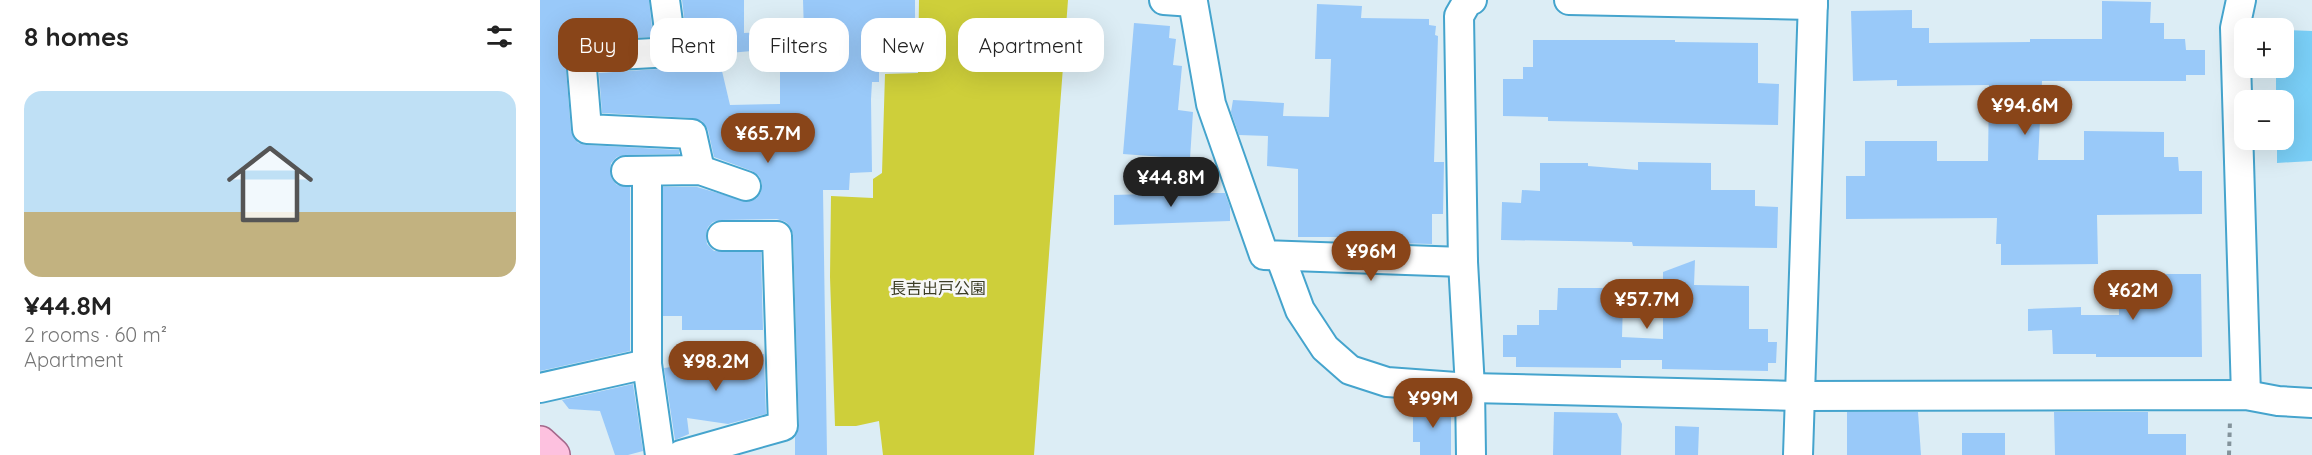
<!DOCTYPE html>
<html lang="en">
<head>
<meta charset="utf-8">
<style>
	body { margin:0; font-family:Quicksand,"Noto Sans JP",sans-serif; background:#f6f6f6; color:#222; height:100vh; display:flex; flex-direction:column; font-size:22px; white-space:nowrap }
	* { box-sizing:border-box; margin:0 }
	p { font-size:20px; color:#767676 }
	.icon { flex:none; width:33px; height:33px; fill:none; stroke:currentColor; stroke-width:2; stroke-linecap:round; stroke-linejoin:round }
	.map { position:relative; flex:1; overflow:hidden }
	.panel { display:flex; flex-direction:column; background:#fff; width:540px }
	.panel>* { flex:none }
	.banner { position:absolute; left:18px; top:18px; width:570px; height:54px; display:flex; gap:12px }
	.controls { position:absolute; left:1694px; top:18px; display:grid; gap:12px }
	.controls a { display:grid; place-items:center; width:60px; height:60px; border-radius:12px; background:#fff; box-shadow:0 6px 24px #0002; font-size:30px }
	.price { position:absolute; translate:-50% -51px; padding:0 14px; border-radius:21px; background:#894519; color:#fff; font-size:20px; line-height:39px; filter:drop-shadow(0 2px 3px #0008) }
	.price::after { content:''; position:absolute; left:50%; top:36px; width:18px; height:14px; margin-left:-9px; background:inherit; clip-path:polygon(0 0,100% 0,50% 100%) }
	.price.on { background:#222; color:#fff }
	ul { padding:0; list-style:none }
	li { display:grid; align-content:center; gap:12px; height:318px; padding:0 24px }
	li span { display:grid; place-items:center; height:186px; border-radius:18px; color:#555 }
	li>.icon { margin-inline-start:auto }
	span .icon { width:108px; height:108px; fill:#fffc; stroke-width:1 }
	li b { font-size:26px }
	h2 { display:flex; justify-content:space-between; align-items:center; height:72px; padding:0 24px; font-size:26px }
	.tag { padding:0 21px; border-radius:18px; background:#fff; box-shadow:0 6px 24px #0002; font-size:21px; line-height:54px }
	.tag.on { background:#894519; color:#fff }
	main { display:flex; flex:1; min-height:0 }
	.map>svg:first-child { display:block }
</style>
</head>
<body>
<main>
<section class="panel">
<h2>8 homes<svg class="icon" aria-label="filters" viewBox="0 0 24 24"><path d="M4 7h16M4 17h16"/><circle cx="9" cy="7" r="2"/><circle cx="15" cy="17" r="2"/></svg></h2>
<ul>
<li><span style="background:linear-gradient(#bfe0f5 65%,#c2b280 0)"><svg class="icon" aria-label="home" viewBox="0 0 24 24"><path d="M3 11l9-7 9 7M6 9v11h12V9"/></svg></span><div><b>¥44.8M</b><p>2 rooms · 60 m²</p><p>Apartment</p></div></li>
</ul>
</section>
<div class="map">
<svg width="1772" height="455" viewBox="0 0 1772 455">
	<rect width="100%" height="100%" fill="#dcedf5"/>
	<path fill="#cecf3a" d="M379 0H528L494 455H343L339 421 316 426H295L290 277 291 196 333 198V179L342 173 345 74 378 73Z"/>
	<path fill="#7acff7" d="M1743 30 1772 31V161L1737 163V140H1743V100H1736V68H1743Z"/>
	<g fill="#99c9f9">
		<path d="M0 0H109L113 37 40 41 32 43 26 49 25 58 31 131 38 143 46 145 139 150V154L85 155 77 157 71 163 70 171 72 179 77 185 90 187V351L0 371Z"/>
		<path d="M142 0H204V33L222 32 223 50 178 54 190 105 240 104V33H264L263 0H375V36H370V45H339V82H332L331 99 332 172 310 173 309 190H283L287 455H255V437L259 425 253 235 251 228 246 222 237 219 181 220 173 222 168 227 166 235 167 244 174 251 221 252 223 330H142V316H123V187H157L209 202 217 198 221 192 222 183 219 176 212 171 174 157 168 130 162 121 153 118 62 113 59 73 133 68 141 66 147 59 148 50Z"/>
		<path d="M1562 1 1611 2 1610 23H1624V39H1645L1646 50H1665V75H1646V81H1502L1498 160H1544V131L1624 132V157H1638L1639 171H1662V214L1557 215 1558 264 1461 265V244H1456L1457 218 1306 219V176H1325V141H1397V161H1448L1449 85 1357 86V80L1313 81 1311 11 1372 10V28H1389V43L1490 42V39H1562Z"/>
		<path d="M777 4 822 6 821 18 889 19V25L896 26 895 35 898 36 894 162H904L903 214H892V244L814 242V237H758V169L727 166 728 136 699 135 691 112 693 100 744 103 743 116 789 117 791 59H775Z"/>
		<path d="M594 23 630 26 629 38 636 39 633 65 642 66 638 110 653 112 650 159 583 154Z"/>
		<path d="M993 40H1135V42L1218 43V83L1239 84 1238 125 1008 121V117L963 116V79H983V67H993Z"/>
		<path d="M1098 162 1171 163V190H1215V206L1238 207 1237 248 1093 246 1092 242 961 240 962 202 981 203 982 190 1000 191V163H1048V166L1098 170Z"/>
		<path d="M637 193H685L690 207V221L574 225V195Z"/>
		<path d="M1155 260 1154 285 1209 286V329H1228V342H1237L1236 363H1228V371L1122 369V360H1081V368L976 367V357H963V335H977V325H999V310H1017L1018 288H1077L1083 302 1082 337 1123 339V272Z"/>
		<path d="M1578 274H1661L1662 357H1556V354H1513L1512 330 1488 331V309L1541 307V315H1579Z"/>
		<path d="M224 354 226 414 188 424 147 418 149 434 135 440 124 368Z"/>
		<path d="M93 384 103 451 88 455H75L60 411 29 409 22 400Z"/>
		<path d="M873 405H911V455H880V442H873Z"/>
		<path d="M1014 412 1077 413 1082 424 1081 455H1013Z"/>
		<path d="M1307 412H1378L1381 455H1307Z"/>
		<path d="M1514 412H1608V434H1646V455H1515Z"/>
		<path d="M1135 426 1159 427 1158 455H1135Z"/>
		<rect x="1422" y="433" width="43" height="22"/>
	</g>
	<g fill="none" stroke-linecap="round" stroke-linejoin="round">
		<defs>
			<g id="minor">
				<path d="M125 0 132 52 41 57 47 129 152 134 160 170"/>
				<path d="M624 0 653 2 671 104 724 255 923 262"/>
				<path d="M1029 0 1273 5"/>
				<path d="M1701 0 1695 28 1706 395"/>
				<path d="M86 171 160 170 206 186"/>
				<path d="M107 172V364L120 455"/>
				<path d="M740 256 760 310 785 348 810 370 847 382 930 388 1259 396 1706 395 1738 401 1772 403"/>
				<path d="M0 388 107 364"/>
				<path d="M141 455 243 426 237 236H182"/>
				<path d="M931 455 930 388 923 262 919 16 927 2 932 0"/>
				<path d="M1258 455 1273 0"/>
			</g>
			<path id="major" d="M0 443 13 455"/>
		</defs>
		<use href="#minor" stroke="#45a4cd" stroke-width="32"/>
		<use href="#major" stroke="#a4688b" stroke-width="36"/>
		<path stroke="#83939b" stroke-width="4" stroke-dasharray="4.5 4.5" stroke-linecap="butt" d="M1689 455 1690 420"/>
		<use href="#minor" stroke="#fff" stroke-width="28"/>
		<use href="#major" stroke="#fdc1df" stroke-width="33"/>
	</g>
	<g text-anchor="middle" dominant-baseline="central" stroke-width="5" stroke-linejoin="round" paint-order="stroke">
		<g font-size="16" fill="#3b3c24" stroke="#f7f7f7">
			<text x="398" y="288">長吉出戸公園</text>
		</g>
	</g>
</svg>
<div class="controls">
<a>+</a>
<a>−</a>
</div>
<b class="price" style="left:1485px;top:136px">¥94.6M</b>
<b class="price" style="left:228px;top:164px">¥65.7M</b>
<b class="price on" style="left:631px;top:208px">¥44.8M</b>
<b class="price" style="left:831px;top:282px">¥96M</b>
<b class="price" style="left:1593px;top:321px">¥62M</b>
<b class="price" style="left:1107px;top:330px">¥57.7M</b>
<b class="price" style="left:176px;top:392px">¥98.2M</b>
<b class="price" style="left:893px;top:429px">¥99M</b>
<div class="banner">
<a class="tag on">Buy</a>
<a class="tag">Rent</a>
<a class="tag">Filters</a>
<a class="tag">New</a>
<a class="tag">Apartment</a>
</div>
</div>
</main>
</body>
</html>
